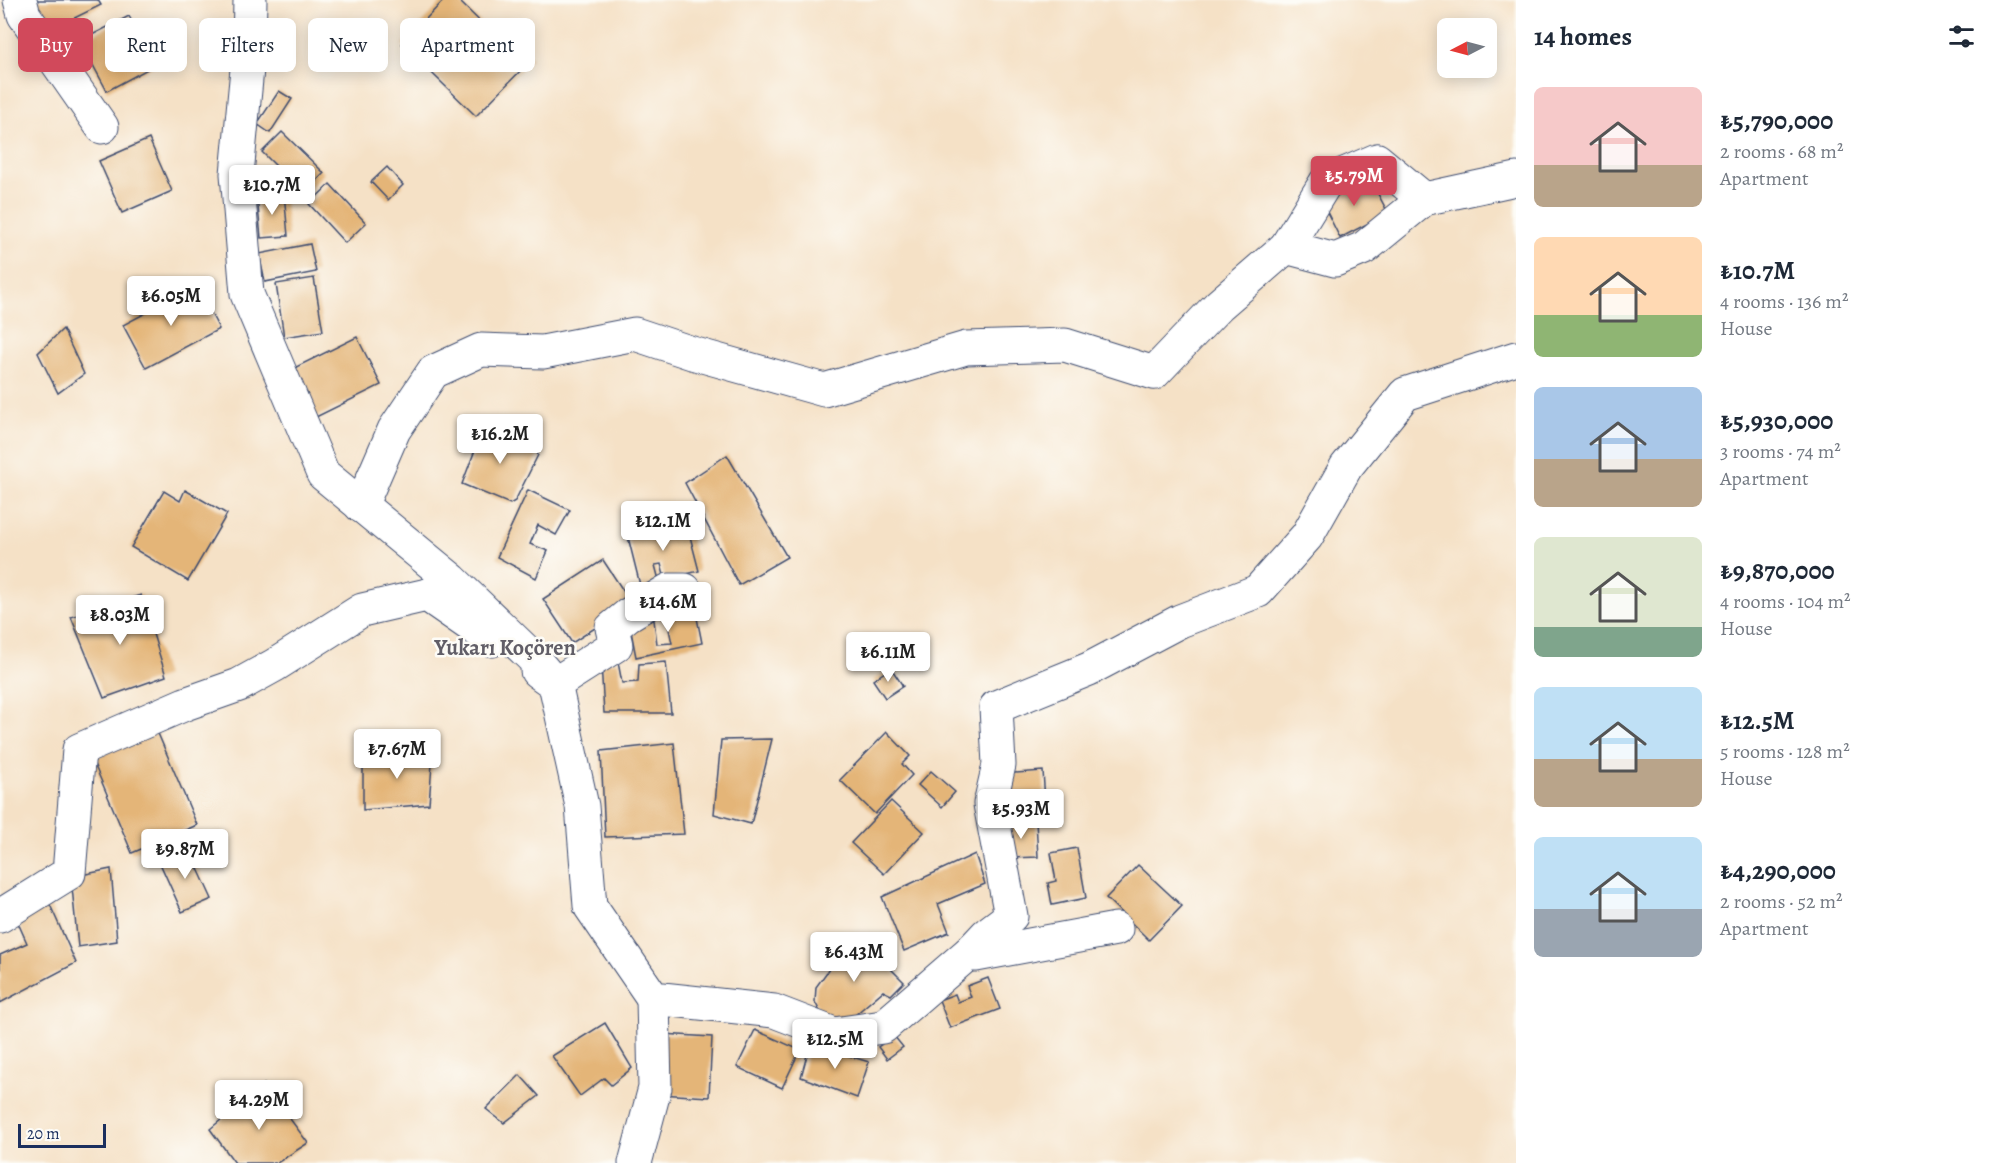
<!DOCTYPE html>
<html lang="en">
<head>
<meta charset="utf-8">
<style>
	body { margin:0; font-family:Alegreya,serif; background:#f2f2f3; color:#1f2937; height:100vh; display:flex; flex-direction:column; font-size:22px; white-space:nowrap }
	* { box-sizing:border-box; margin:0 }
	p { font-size:20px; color:#747a83 }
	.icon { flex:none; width:33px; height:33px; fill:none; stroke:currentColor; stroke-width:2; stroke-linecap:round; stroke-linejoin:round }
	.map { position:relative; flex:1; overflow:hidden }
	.side { display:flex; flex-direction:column; background:#fff; width:480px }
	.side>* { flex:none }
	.guide { position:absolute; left:18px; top:18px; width:570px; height:54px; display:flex; gap:12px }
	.needle { width:39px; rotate:264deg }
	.controls { position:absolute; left:1437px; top:18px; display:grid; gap:12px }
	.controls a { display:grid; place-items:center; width:60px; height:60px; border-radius:9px; background:#fff; box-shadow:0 3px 15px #0003; font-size:30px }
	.scale { position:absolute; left:18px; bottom:15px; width:88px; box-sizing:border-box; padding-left:6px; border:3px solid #1b2f5e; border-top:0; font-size:16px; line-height:21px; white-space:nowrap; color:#1b2f5e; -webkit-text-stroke:4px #fdfcf7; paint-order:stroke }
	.price { position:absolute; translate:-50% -51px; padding:0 14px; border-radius:6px; background:#fff; color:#222; font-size:20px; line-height:39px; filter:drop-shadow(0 2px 3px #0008) }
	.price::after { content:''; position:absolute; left:50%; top:36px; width:18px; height:14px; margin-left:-9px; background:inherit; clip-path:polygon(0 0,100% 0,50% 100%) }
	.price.active { background:#d1495b; color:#fff }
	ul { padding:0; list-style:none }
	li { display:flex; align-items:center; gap:18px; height:150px; padding:0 18px }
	li span { display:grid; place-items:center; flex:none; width:168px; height:120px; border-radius:9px; color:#555 }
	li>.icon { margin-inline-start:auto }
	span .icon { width:72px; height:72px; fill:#fffc; stroke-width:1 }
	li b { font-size:26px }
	h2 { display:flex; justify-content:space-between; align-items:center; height:72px; padding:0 18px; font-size:26px }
	.tag { padding:0 21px; border-radius:9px; background:#fff; box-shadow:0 3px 15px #0003; font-size:21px; line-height:54px }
	.tag.active { background:#d1495b; color:#fff }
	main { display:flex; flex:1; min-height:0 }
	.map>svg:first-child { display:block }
</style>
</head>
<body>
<main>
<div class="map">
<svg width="1516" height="1163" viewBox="0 0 1516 1163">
	<rect width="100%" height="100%" fill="#fdfcf7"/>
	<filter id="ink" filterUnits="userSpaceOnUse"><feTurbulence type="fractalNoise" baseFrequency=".0167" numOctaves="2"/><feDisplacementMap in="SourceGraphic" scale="12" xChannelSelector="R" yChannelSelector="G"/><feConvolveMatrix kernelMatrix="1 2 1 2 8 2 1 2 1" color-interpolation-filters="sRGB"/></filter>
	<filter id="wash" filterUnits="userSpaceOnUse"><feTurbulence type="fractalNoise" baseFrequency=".008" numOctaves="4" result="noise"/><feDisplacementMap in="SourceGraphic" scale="24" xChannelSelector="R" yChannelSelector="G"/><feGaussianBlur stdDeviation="1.35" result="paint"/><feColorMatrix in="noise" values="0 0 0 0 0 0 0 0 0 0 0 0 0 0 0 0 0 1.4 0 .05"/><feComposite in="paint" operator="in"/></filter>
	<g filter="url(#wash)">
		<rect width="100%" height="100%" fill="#f5e1c6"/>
		<g id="blocks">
			<g fill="#e4b578">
				<path d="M32 0H98L101 5 48 31Z"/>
				<path d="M444 0H458L506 47 513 40 532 59 476 116 402 44Z"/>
				<path d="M129 16 155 65 107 91 80 41Z"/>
				<path d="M279 91 292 99 270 133 257 124Z"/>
				<path d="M282 132 324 173 304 194 262 152Z"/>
				<path d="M149 139 172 191 122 213 99 161Z"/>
				<path d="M387 167 403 185 388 200 371 182Z"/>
				<path d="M1368 175 1388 213 1340 238 1321 200Z"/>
				<path d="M330 184 366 223 345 243 309 204Z"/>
				<path d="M284 193 288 236 261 238 257 195Z"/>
				<path d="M310 244 316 272 265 282 259 254Z"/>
				<path d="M314 278 323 331 284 337 276 284Z"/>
				<path d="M197 286 219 329 146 368 123 325Z"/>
				<path d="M63 329 84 374 58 393 38 353Z"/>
				<path d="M357 337 381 385 316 417 292 369Z"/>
				<path d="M485 424 532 443 538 455 515 501 510 504 462 484Z"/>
				<path d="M727 455 787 557 739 585 685 483Z"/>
				<path d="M185 490 227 514 188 581 131 547 164 491 180 501Z"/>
				<path d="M528 490 570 510 556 535 538 525 530 544 548 551 536 578 497 557Z"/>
				<path d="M685 517 699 571 665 579 661 564 655 565 660 584 641 589 627 533Z"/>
				<path d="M603 560 632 604 572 643 543 599Z"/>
				<path d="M141 595 166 676 104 698 71 617Z"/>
				<path d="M695 608 702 643 636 657 630 626 654 620 657 644 672 643 665 611Z"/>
				<path d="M601 662H618L622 683 638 682 639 664 666 662 671 713H604Z"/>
				<path d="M891 668 903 686 885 698 873 680Z"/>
				<path d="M157 731 197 825 132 853 92 759Z"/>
				<path d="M887 732 910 756 902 764 912 775 875 814 840 780Z"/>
				<path d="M772 739 751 824 714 814 721 740Z"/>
				<path d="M674 743 684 834 605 837 601 751Z"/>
				<path d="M433 751 429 804 363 810V757Z"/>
				<path d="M931 771 955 792 942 807 918 785Z"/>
				<path d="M1043 771 1046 816 1005 819 1001 774Z"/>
				<path d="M891 801 924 832 884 874 851 843Z"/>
				<path d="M1036 821 1038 857 1006 858 1004 822Z"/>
				<path d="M188 847 212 899 182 912 159 861Z"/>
				<path d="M1077 848 1086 898 1052 905 1048 883 1056 881 1051 853Z"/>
				<path d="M975 854 985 884 938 904 949 932 904 951 882 897Z"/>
				<path d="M1138 865 1182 906 1149 940 1106 898Z"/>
				<path d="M111 869 117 941 78 947 71 877Z"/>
				<path d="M47 898 76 963 0 1003V955L27 943 15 916Z"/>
				<path d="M858 937 861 954 874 952 904 982 891 995 883 991 848 1021 823 1017 815 1002 816 987 851 939Z"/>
				<path d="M988 978 1000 1009 950 1028 939 1000 955 994 958 1002 971 997 967 986Z"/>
				<path d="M605 1023 632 1068 611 1085 604 1078 580 1096 552 1056Z"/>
				<path d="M755 1030 800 1050 782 1088 737 1067Z"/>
				<path d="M662 1034 712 1037 709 1097 659 1094Z"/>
				<path d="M894 1036 903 1047 887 1059 878 1047Z"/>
				<path d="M810 1044 869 1062 857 1098 801 1077Z"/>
				<path d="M520 1075 539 1096 504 1123 486 1109Z"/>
				<path d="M264 1084 308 1143 277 1163H235L210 1129Z"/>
			</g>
		</g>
	</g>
	<g filter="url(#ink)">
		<use href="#blocks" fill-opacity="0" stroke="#3c4a6e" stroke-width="1.5"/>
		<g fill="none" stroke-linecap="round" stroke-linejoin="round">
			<defs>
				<g id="minor">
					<path d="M20 0 24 15 102 127"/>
					<path d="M250 0 249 48 237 174 247 294 323 474 452 580 534 659 555 684 582 806 590 906 653 998 774 1011 834 1034 883 1027 971 951 986 935 1011 916 990 804 999 765 996 707 1089 669 1180 621 1258 591 1307 536 1346 467 1405 394 1516 358"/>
					<path d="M1424 199 1377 160 1326 182 1286 247 1335 260 1364 248 1424 199 1516 179"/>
					<path d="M361 506 394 430 433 372 481 350 543 352 635 334 692 353 824 390 966 348 1065 345 1154 373 1219 305 1286 247"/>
					<path d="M537 671 555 684 616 645 612 628 628 615 669 590H685"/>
					<path d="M0 916 69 873 79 750 185 704 239 685 275 665 362 610 427 595 492 640"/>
					<path d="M971 951 976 955 1116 929"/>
					<path d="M635 1163 655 1088 653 998"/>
				</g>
			</defs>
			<use href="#minor" stroke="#3c4a6e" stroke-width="35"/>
			<use href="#minor" stroke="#fff" stroke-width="33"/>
		</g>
	</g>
	<g text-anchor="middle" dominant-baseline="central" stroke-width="5" stroke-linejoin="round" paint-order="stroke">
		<g font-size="22" font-weight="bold" fill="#615e67" stroke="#fdfcf7">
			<text x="505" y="648">Yukarı Koçören</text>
		</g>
	</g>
</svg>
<div class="controls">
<a><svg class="needle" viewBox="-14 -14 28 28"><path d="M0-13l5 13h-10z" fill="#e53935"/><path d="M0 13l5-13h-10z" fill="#747a83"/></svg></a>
</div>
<div class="scale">20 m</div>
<b class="price active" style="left:1354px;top:207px">₺5.79M</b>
<b class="price" style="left:272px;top:216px">₺10.7M</b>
<b class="price" style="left:171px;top:327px">₺6.05M</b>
<b class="price" style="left:500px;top:465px">₺16.2M</b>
<b class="price" style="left:663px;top:552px">₺12.1M</b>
<b class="price" style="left:668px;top:633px">₺14.6M</b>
<b class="price" style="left:120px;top:646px">₺8.03M</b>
<b class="price" style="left:888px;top:683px">₺6.11M</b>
<b class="price" style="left:397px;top:780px">₺7.67M</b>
<b class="price" style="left:1021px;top:840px">₺5.93M</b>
<b class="price" style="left:185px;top:880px">₺9.87M</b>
<b class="price" style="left:854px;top:983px">₺6.43M</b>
<b class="price" style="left:835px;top:1070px">₺12.5M</b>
<b class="price" style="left:259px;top:1131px">₺4.29M</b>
<div class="guide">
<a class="tag active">Buy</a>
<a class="tag">Rent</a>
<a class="tag">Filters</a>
<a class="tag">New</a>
<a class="tag">Apartment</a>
</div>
</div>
<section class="side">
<h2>14 homes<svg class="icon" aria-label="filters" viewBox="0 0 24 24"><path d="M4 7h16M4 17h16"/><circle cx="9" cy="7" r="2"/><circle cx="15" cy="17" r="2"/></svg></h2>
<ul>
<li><span style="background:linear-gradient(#f6c9c9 65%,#b9a48a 0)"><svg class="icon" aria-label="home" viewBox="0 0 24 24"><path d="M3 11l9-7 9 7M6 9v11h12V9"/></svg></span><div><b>₺5,790,000</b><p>2 rooms · 68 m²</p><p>Apartment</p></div></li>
<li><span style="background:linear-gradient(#ffd9b3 65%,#8fb573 0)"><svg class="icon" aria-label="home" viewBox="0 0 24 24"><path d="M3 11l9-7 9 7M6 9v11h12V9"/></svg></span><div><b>₺10.7M</b><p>4 rooms · 136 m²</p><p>House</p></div></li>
<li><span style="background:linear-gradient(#a9c7e8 60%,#b9a48a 0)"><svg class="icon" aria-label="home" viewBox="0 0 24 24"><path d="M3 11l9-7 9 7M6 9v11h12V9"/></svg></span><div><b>₺5,930,000</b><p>3 rooms · 74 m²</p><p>Apartment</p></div></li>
<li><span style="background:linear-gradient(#dfe7d0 75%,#7fa58c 0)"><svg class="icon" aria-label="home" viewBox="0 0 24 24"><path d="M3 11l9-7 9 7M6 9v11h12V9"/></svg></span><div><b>₺9,870,000</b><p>4 rooms · 104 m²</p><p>House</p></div></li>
<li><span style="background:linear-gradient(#bfe0f5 60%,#b9a48a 0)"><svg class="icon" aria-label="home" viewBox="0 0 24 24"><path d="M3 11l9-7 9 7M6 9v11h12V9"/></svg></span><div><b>₺12.5M</b><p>5 rooms · 128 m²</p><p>House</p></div></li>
<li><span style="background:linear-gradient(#bfe0f5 60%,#9aa5b1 0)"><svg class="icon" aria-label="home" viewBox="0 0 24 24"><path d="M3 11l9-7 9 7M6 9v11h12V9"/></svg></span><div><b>₺4,290,000</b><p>2 rooms · 52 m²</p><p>Apartment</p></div></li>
</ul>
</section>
</main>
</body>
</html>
